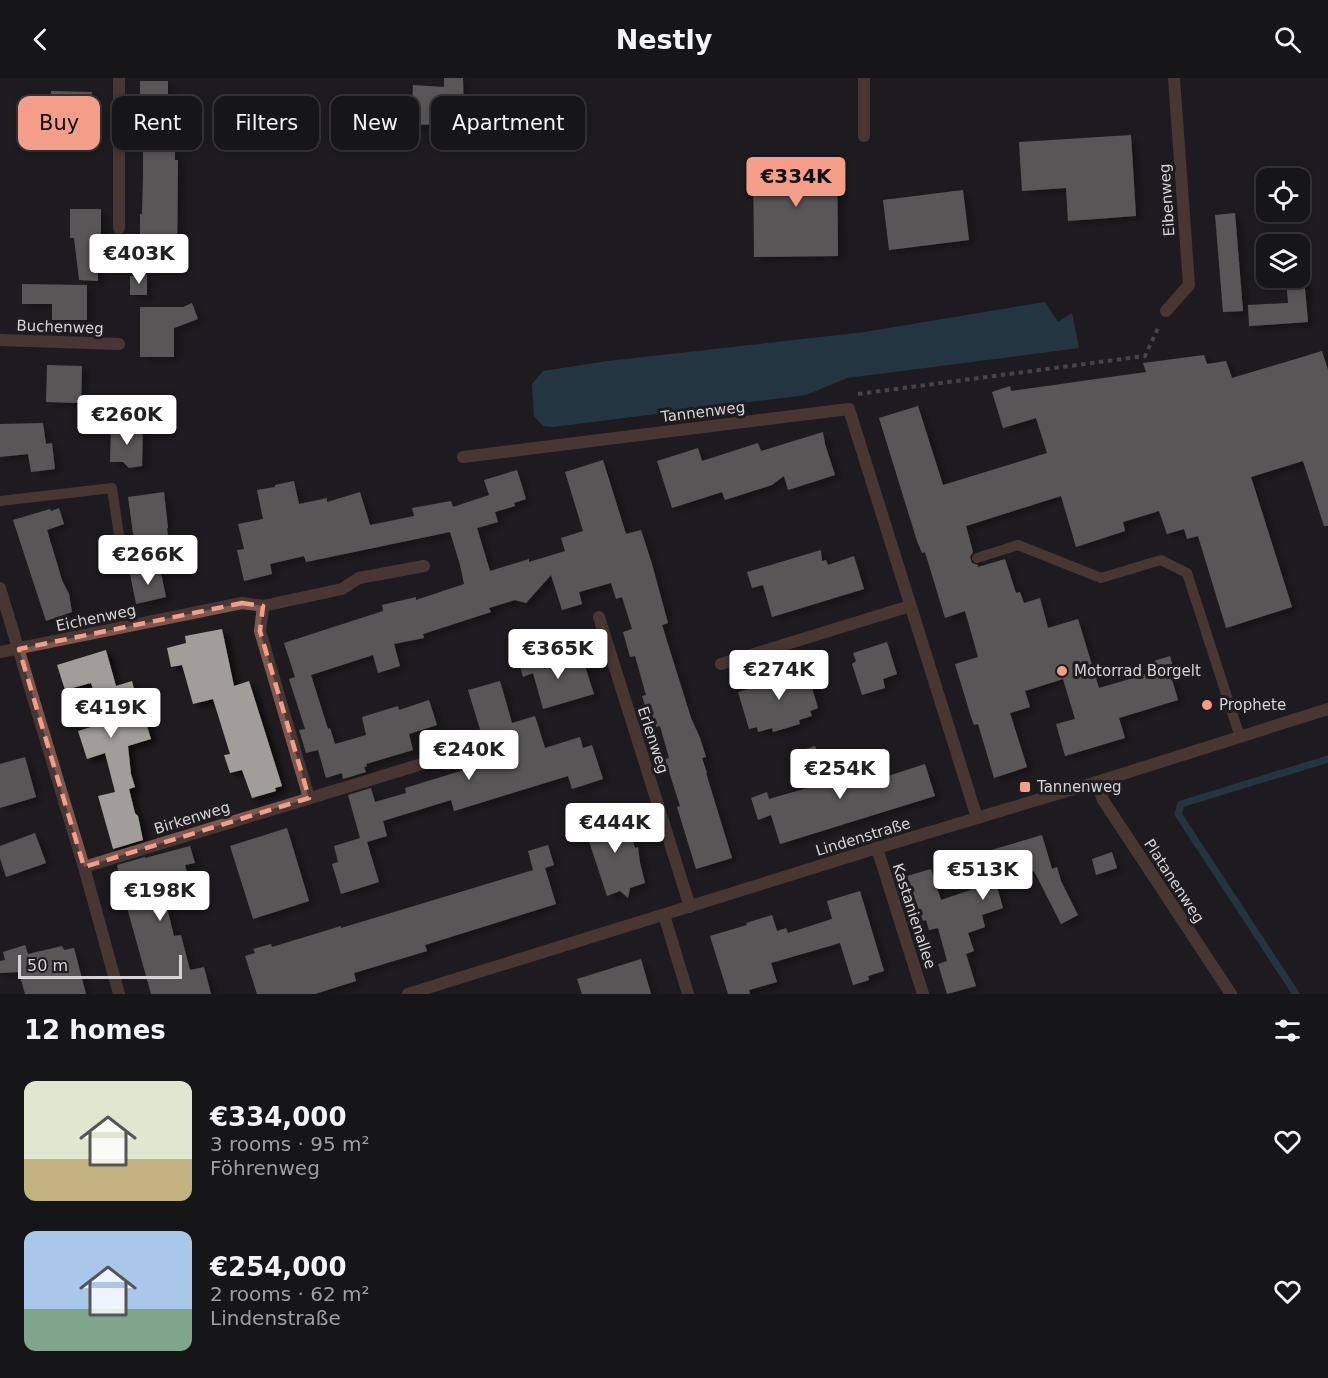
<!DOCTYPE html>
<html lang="en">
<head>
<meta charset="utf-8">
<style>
	body { margin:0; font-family:"DejaVu Sans",sans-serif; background:#1f1e20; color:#f1f3f6; height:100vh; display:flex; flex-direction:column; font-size:22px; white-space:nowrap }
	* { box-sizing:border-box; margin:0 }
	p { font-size:20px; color:#9e9fa1 }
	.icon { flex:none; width:33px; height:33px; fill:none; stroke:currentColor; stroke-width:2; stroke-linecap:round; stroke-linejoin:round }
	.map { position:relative; height:916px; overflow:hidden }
	.panel { display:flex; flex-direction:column; background:#161517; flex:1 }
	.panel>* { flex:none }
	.banner { position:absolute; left:18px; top:18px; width:600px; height:54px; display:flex; gap:12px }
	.fabs { position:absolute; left:1256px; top:90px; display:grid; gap:12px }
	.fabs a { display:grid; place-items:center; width:54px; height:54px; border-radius:12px; background:#161517; box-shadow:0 3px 9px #0003,0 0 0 2px #353436; font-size:30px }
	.scale { position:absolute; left:18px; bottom:15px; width:164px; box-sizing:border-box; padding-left:6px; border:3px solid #d5d3d6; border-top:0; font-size:16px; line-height:21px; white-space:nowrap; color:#d5d3d6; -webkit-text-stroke:4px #1e1c1f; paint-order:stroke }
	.price { position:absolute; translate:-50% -51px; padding:0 14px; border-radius:6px; background:#fff; color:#222; font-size:20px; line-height:39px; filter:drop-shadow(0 2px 3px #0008) }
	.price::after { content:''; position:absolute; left:50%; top:36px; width:18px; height:14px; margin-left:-9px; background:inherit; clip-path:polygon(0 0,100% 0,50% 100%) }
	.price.current { background:#f49e8a; color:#111 }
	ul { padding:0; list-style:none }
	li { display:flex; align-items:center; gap:18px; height:150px; padding:0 24px }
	li span { display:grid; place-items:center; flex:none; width:168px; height:120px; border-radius:12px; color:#555 }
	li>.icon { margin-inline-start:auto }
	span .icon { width:72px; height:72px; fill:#fffc; stroke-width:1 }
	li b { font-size:26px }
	h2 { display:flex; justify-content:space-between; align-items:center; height:72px; padding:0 24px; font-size:26px }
	.tag { padding:0 21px; border-radius:12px; background:#161517; box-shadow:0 3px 9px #0003,0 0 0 2px #353436; font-size:21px; line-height:54px }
	.tag.current { background:#f49e8a; color:#111 }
	header { display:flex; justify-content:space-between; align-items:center; height:78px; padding:0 24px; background:#161517; font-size:27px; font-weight:700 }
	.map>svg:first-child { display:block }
</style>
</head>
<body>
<header><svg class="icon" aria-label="back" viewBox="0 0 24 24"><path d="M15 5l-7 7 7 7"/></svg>Nestly<svg class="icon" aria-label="search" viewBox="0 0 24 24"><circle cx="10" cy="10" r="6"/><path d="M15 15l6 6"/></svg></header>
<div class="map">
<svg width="1328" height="916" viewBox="0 0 1328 916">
	<defs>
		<filter id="shadow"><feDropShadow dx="6" dy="4" stdDeviation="3" flood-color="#0009"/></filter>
	</defs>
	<rect width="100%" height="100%" fill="#1e1c1f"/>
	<path fill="#2e566d" d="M1045 224 1058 244 1072 235 1079 270 847 300 806 317 553 349 543 348 534 338 532 306 543 293 608 283 865 254Z"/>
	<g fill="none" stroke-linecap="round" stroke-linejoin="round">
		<path stroke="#2e566d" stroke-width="7" d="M1296 916 1178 736 1181 726 1328 681"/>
	</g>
	<g fill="#a19e9a" filter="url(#shadow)">
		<path d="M444 0H463L464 46 411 47 413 7 444 9Z"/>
		<path d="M140 3H168V71H175V82H178L177 181H140V136H142L143 98V39H140Z"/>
		<path d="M51 13 92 14 91 43 50 42Z"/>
		<path d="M1131 57 1136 138 1068 143 1066 110 1022 113 1019 64Z"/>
		<path d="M837 81 838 178 754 179 753 82Z"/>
		<path d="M963 112 969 162 889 172 883 122Z"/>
		<path d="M70 131H101V160H94L98 193V203L79 202 74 160H70Z"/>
		<path d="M1235 135 1243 233 1223 234 1215 137Z"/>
		<path d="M147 197V217H130V198Z"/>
		<path d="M1286 200H1304L1308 244 1249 248 1248 227 1288 225Z"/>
		<path d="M22 206 87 207V242H52V226H22Z"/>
		<path d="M192 225 198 241 174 250V279H140V229H183Z"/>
		<path d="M1322 273 1328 292V448H1324L1303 383 1251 399 1292 529 1226 550 1198 458 1187 461 1184 451 1167 456 1159 433 1123 444 1125 453 1076 469 1061 418 966 448 973 474 970 479 972 485 978 487V489L1005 481 1016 515 1020 514 1024 525 1040 520 1048 550 1078 541 1099 610 1157 593 1154 583 1170 578 1174 593 1170 595 1178 622 1119 640 1125 660 1065 678 1056 646 1075 641 1063 601 1025 613 1030 629 1010 635 1027 689 994 700 978 646 974 647 971 639 955 586 978 579 965 533 945 540 925 474 922 475 917 463 879 340 918 328 943 407 1047 375 1036 340 1003 350 992 314 1010 308 1011 313 1146 294 1143 285 1204 277 1207 286 1226 283 1232 300Z"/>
		<path d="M47 287 82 288 81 325 46 324Z"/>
		<path d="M43 345 46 366 52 365 55 391 31 394 28 376 0 379V346Z"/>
		<path d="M111 348 143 349 142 388 129 390 123 384H110Z"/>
		<path d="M823 354 825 366 835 397 788 412 784 398 772 407 725 422 722 414 672 430 657 383 698 370 702 383 758 365 761 373Z"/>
		<path d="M603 382 626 456 641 452 652 486 668 545 662 547 691 640 700 660 706 679 702 680 707 695H706L732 780 696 791 677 729 680 728 665 681 669 680 660 648 656 649 653 638 649 640 642 618 646 617 635 578 630 579 623 554 632 551 622 519 616 521 611 505 579 514 582 526 562 532 551 497 526 525 515 522 489 530 491 534 423 556 424 560 394 566 400 588 378 595 373 577 311 597 328 651 330 650 335 666 366 657 362 639 398 628 399 632 429 622 437 647 409 656 413 672 366 686 367 688 364 689 366 694 343 701 342 695 326 700 318 672 306 675 299 652 305 651 289 601 295 599 284 565 383 533 382 527 416 519V522L464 506 460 487 450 454 306 484 304 478 270 486 272 496 244 503 237 472 244 471 238 446 263 441 257 412 275 409V407L294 403 299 426 327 420V424L360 414 370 447 414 438 412 430 451 423 453 429 489 417 484 402 517 392 526 421 514 425 515 428 495 434 498 444 477 450 490 493 529 481V484L565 473 561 460 583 453 565 394Z"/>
		<path d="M164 414 168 450H167L168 459 134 463 128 419Z"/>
		<path d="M59 430 64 446 47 452 62 502 69 516 72 534 46 543 13 442 50 431 51 433Z"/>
		<path d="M821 472 822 483 826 482 828 487 854 478 864 511 772 539 763 507 752 510 747 494Z"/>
		<path d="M160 490 166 519 136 526 130 496Z"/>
		<path d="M222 551 234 608 249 603 282 708 275 710 276 713 252 720 242 692 230 695 224 677 230 676 213 621 193 626 182 587 171 589 167 570 186 565 185 558Z"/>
		<path d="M887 564 897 596 883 601 885 610 862 617 852 586 856 583 853 575Z"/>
		<path d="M106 572 116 608 132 603 143 646 146 645 151 661 128 668 131 696 135 709 129 711 135 735 138 738 143 762 113 771 98 718 115 714 105 675 87 681 78 653 91 649 89 644 102 640 91 605 65 612 57 587Z"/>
		<path d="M540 575 544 591 582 579 594 616 543 631 533 595 523 599 518 582Z"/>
		<path d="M791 588 793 594 806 590 818 630 810 633 812 638 799 642 800 646 773 654 772 650 758 654 757 649 749 651 738 614 778 602 775 593Z"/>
		<path d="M500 603 512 645 535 638 545 670 580 659 583 670 592 667 603 701 572 711 568 698 454 733 451 722 383 743 387 758 367 764 379 804 341 816 332 786 338 784 334 768 360 760 348 717 371 710 375 724 406 715 405 710 490 684 468 612Z"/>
		<path d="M815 668 831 709 833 708 834 711 887 694 888 698 925 686 935 718 780 766 771 737 758 742 751 720 767 714 769 721 814 708 803 672Z"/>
		<path d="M25 679 36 719 0 730V686Z"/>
		<path d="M601 734 609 740 624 735 635 770 638 769 640 785 645 805 630 810 628 820 620 813 607 818 584 748 598 743Z"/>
		<path d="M287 750 309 823 253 841 230 768Z"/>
		<path d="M35 755 46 785 6 799 0 780V768Z"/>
		<path d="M1042 757 1052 791 1057 789 1061 803 1078 837 1061 846 1034 793 996 805 1003 830 982 837 985 849 968 855 974 873 966 876 976 908 947 916 938 886 947 883 938 850 929 852 926 842 923 843 907 798 931 791 941 822 973 811 964 780Z"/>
		<path d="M548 767 554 787 545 790 556 826 425 867 427 873 354 895 356 903 315 916H257L245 878 255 875 253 871 271 866 272 869 341 848V850L533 792 528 773Z"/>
		<path d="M190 768 195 785 185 787 190 807 163 814 174 858 181 857 190 892 204 889 211 916H151L121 808 122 807 117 787 145 779V780Z"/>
		<path d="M1112 774 1117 790 1096 797 1092 781Z"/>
		<path d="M860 813 884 893 868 898 869 902 853 907 840 865 771 885 777 904 749 912 750 916H728L710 858 747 847 746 845 772 837 777 853 786 850 788 855 832 841 827 823Z"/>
		<path d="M25 867 28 876 62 868 64 872 74 870 86 916H25L19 894 0 895V883L5 882 3 874Z"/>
		<path d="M641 881 651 916H582L577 901Z"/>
	</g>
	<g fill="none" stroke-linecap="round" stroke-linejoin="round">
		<path stroke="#777578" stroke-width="4" stroke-dasharray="4.5 4.5" stroke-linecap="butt" d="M858 316 1145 278 1159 248"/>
		<g stroke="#7d574d" stroke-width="10">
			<path d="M0 423 112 410 121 471"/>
			<path d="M977 480 1018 467 1101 500 1161 482 1187 495 1240 659"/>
		</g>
		<g stroke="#7d574d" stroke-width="12">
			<path d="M119 0V150"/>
			<path d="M864 0V58"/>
			<path d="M1166 233 1189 207 1174 0"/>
			<path d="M0 262 119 266"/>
			<path d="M463 379 849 331 977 740"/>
			<path d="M0 510 84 789 119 916"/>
			<path d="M263 528 260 553 309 720"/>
			<path d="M599 539 690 829"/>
			<path d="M0 574 242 525 263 528 342 511 359 500 424 488"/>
			<path d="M721 586 910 528"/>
			<path d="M1097 704 1103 722 1231 916"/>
			<path d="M877 770 923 916"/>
			<path d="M84 789 435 682"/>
			<path d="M664 837 688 916"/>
			<path d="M408 916 877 770 1097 704 1328 631"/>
		</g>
	</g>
	<path d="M0 0H1328V916H0ZM242 525 263 528 260 553 309 720 84 789 19 571Z" fill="#1e1c1f" fill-opacity=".55" fill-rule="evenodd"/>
	<path fill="none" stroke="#f49e8a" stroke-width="4.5" stroke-dasharray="12 8" stroke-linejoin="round" d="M242 525 263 528 260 553 309 720 84 789 19 571Z"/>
	<g fill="#f49e8a" stroke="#1e1c1f" stroke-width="2">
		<circle cx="1062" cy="593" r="6"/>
		<circle cx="1207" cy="627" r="6"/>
		<rect x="1019" y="703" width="12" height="12" rx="3"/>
	</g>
	<g text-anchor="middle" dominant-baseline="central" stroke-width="6" stroke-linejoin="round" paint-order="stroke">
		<g font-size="15" fill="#d5d3d6" stroke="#1e1c1f">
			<text transform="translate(1167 122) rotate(-94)">Eibenweg</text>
			<text transform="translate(60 249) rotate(2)">Buchenweg</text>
			<text transform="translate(703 334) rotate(-7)">Tannenweg</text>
			<text transform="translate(96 540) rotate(-12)">Eichenweg</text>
			<text transform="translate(653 662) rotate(72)">Erlenweg</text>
			<text transform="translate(192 740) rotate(-17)">Birkenweg</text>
			<text transform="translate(863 759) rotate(-17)">Lindenstraße</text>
			<text transform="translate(1174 803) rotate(57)">Platanenweg</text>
			<text transform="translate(914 838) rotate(72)">Kastanienallee</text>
		</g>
		<g font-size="15" fill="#d5d3d6" stroke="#1e1c1f" text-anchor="start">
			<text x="1074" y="593">Motorrad Borgelt</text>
			<text x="1219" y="627">Prophete</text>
			<text x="1037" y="709">Tannenweg</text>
		</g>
	</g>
</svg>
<div class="fabs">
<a><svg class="icon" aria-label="locate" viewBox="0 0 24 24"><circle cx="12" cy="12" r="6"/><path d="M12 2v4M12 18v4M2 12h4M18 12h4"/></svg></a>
<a><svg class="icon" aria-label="layers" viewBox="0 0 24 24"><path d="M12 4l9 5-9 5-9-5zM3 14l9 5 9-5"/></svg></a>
</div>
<div class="scale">50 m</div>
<b class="price current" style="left:796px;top:130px">€334K</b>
<b class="price" style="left:139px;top:207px">€403K</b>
<b class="price" style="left:127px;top:368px">€260K</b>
<b class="price" style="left:148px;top:508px">€266K</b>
<b class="price" style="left:558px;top:602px">€365K</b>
<b class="price" style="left:779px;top:623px">€274K</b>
<b class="price" style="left:111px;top:661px">€419K</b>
<b class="price" style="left:469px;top:703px">€240K</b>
<b class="price" style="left:840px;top:722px">€254K</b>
<b class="price" style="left:615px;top:776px">€444K</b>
<b class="price" style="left:983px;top:823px">€513K</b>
<b class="price" style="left:160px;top:844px">€198K</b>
<div class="banner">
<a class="tag current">Buy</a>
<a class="tag">Rent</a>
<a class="tag">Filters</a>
<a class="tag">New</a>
<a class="tag">Apartment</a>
</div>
</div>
<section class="panel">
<h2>12 homes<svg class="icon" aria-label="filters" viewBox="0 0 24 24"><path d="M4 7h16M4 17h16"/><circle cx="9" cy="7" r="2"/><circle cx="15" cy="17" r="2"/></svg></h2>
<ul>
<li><span style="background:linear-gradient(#dfe7d0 65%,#c2b280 0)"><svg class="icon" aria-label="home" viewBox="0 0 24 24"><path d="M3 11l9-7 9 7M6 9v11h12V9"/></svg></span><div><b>€334,000</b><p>3 rooms · 95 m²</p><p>Föhrenweg</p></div><svg class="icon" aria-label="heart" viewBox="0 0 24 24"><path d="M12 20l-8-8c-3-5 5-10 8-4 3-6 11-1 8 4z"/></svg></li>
<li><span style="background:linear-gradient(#a9c7e8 65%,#7fa58c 0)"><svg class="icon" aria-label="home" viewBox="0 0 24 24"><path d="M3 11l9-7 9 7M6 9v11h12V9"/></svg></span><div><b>€254,000</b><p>2 rooms · 62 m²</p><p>Lindenstraße</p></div><svg class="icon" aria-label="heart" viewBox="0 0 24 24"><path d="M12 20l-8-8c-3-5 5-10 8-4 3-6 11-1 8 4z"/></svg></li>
</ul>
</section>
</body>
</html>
